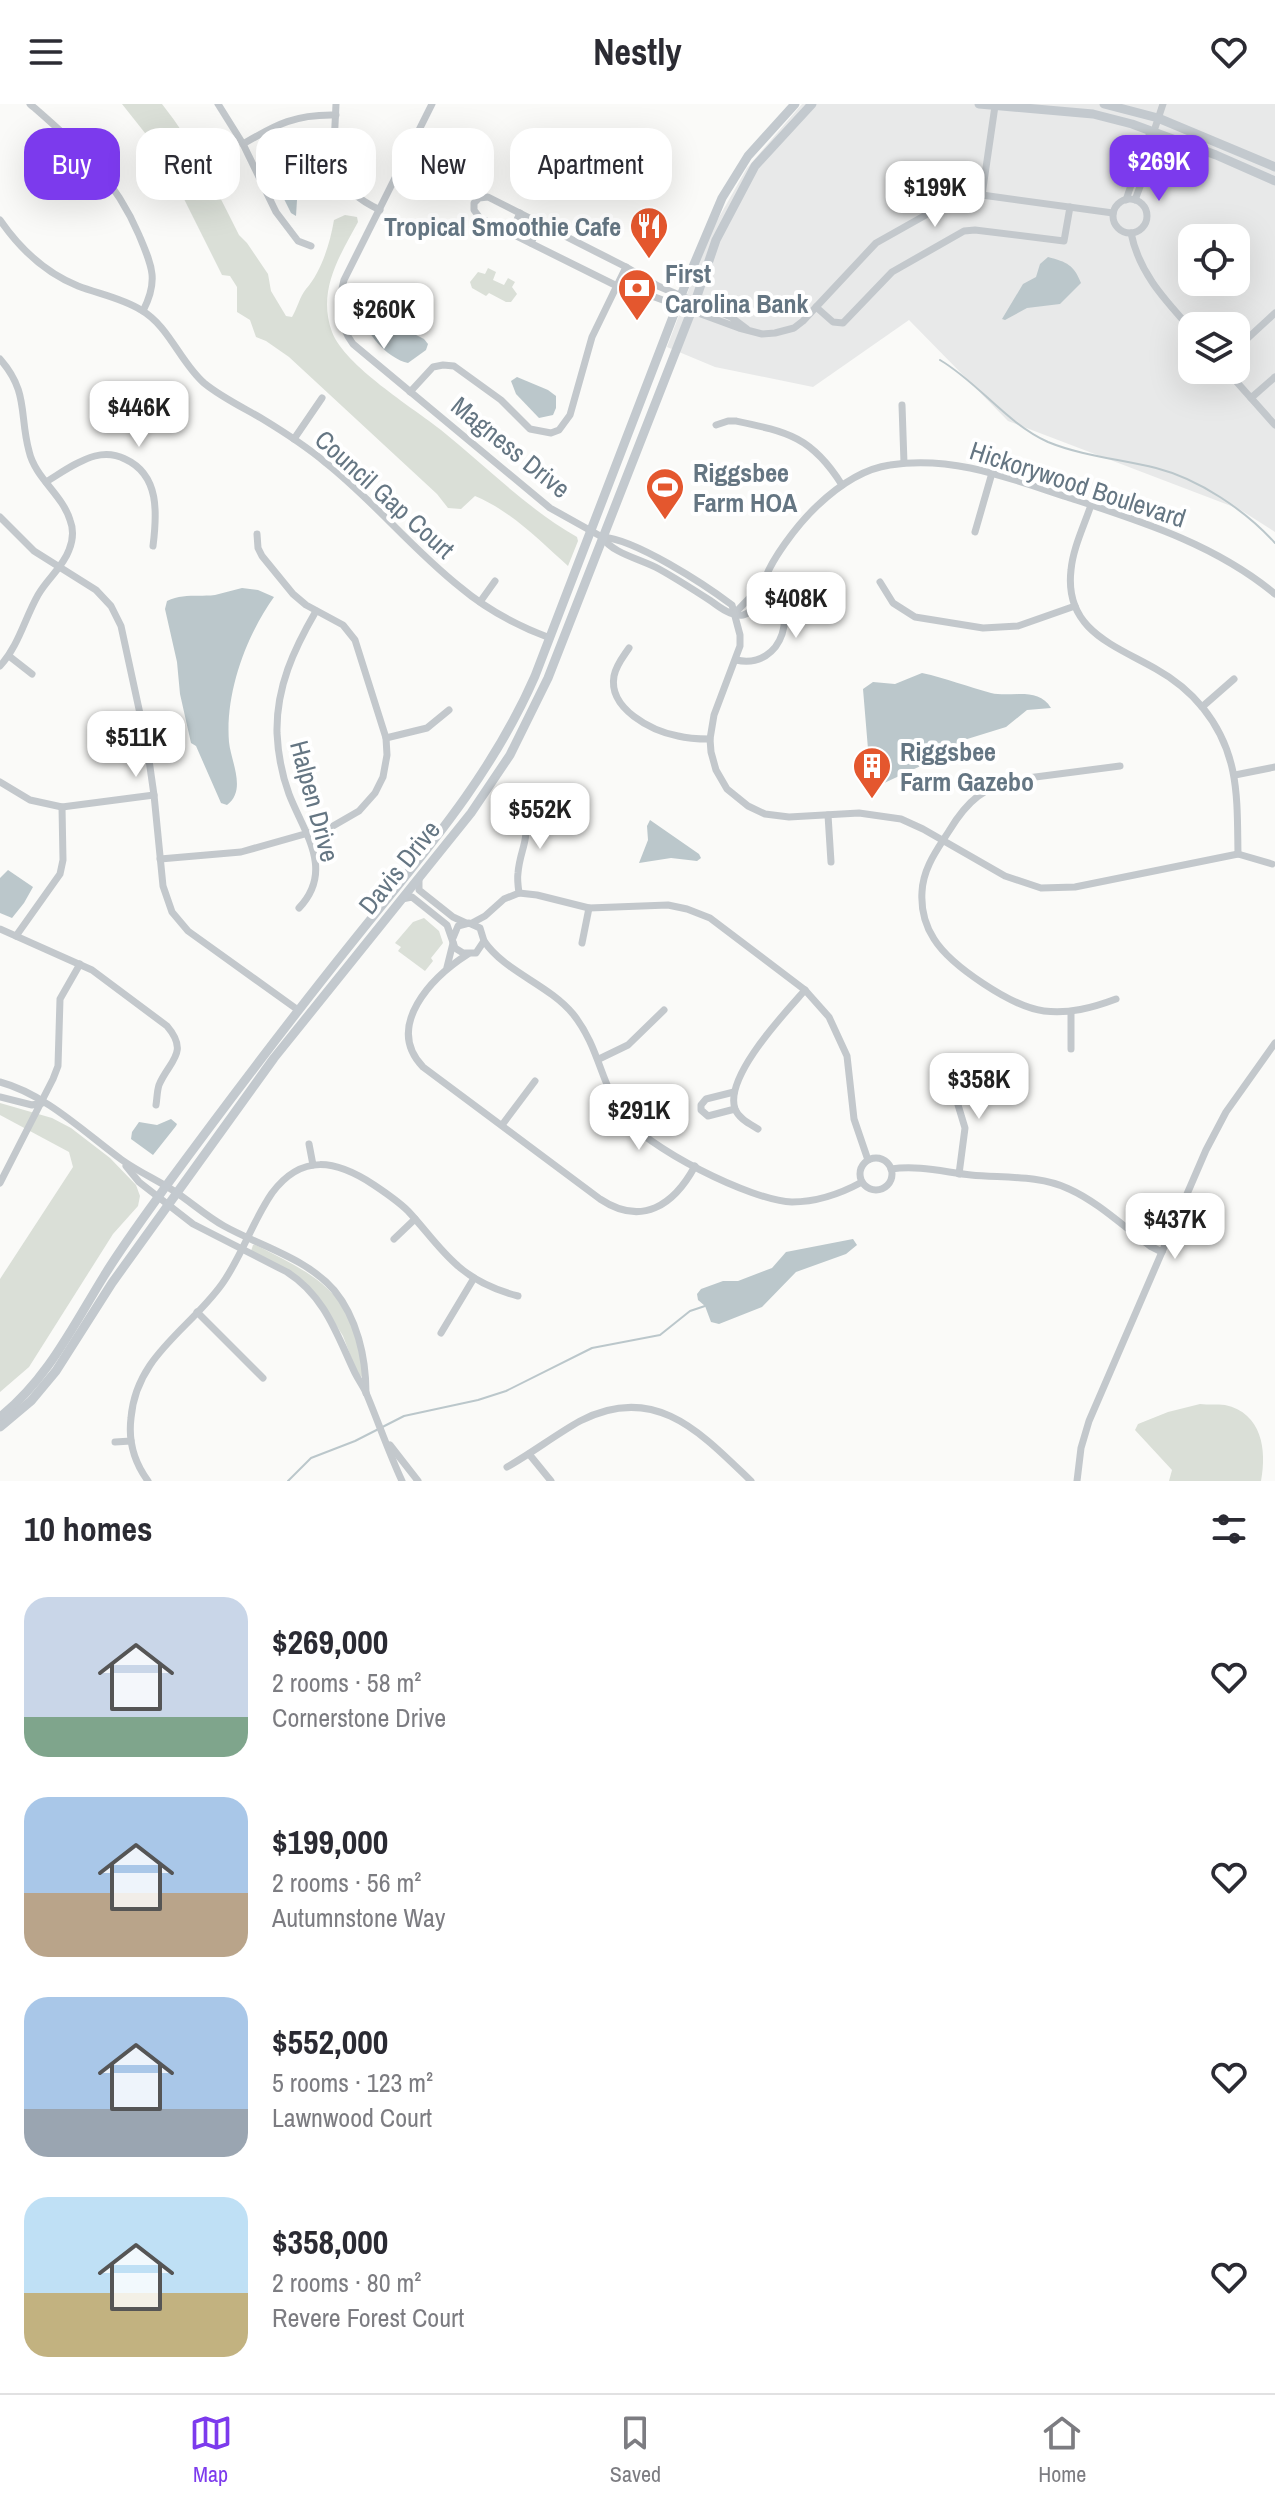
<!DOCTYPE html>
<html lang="en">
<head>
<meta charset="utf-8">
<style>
	body { margin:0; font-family:"Archivo Narrow",sans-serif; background:#f2f2f3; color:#2b2b33; height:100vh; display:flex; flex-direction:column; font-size:30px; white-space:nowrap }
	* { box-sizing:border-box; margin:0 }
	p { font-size:26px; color:#7c7c81 }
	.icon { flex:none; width:44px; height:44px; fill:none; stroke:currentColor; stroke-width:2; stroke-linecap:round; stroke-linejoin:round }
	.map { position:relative; height:1377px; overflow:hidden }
	.details { display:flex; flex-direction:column; background:#fff; flex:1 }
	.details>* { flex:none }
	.top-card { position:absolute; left:24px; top:24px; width:800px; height:72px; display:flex; gap:16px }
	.controls { position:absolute; left:1178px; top:120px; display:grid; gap:16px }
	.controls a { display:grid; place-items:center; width:72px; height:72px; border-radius:16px; background:#fff; box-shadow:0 8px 32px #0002; font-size:40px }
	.price { position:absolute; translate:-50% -68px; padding:0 18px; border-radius:16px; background:#fff; color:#222; font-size:26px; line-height:52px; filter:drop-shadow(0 2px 4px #0008) }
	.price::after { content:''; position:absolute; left:50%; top:48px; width:24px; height:18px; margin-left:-12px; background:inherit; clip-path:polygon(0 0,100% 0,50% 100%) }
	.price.selected { background:#7c3aed; color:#fff }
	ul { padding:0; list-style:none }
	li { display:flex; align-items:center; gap:24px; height:200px; padding:0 24px }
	li span { display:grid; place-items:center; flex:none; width:224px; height:160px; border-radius:24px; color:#555 }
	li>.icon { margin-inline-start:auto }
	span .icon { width:96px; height:96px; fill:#fffc; stroke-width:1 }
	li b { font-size:34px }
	h2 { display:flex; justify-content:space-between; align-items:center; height:96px; padding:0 24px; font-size:34px }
	.pill { padding:0 28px; border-radius:24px; background:#fff; box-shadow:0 8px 32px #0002; font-size:28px; line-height:72px }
	.pill.selected { background:#7c3aed; color:#fff }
	header { display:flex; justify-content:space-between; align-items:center; height:104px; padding:0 24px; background:#fff; font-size:36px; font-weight:800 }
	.tab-bar { display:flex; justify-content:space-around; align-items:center; height:112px; border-top:2px solid #e1e1e2; background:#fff; font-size:22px; color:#7c7c81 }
	.tab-bar a { display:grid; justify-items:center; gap:4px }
	.tab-bar .selected { color:#7c3aed }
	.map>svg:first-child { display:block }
</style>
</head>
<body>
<header><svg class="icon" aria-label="menu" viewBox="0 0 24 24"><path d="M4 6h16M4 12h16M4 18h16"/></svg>Nestly<svg class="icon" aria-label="heart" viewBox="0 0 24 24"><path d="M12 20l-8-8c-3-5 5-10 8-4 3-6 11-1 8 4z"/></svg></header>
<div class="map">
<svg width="1275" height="1377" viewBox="0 0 1275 1377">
	<rect width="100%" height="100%" fill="#fafaf8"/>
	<path fill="#e8e9e9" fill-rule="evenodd" d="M802 0H1275V428L1239 405 1008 317 909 216 813 283 715 263 667 243 710 129 747 64ZM1192 134H1236V178H1192ZM1192 222H1236V266H1192Z"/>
	<g fill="#dadfd7">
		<path d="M122 0H162C194 40 216 85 239 131L247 139 268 170 271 187 286 212 292 213C297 205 300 192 306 185 321 168 330 140 334 116L345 111 357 113 358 118C339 153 317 187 332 228 345 262 412 303 441 326 486 362 526 404 577 433L578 437 568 462C539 436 511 407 475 392L461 405 448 404 437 390 289 253 266 237 256 233 250 216 237 208V183L230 172 222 171 176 79 166 68 164 53Z"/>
		<path d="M488 164 496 168 493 176 504 181 508 174 515 178 512 183 517 190 511 198H506L489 189 486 192 472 184 470 178 478 168 485 170Z"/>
		<path d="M424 814 439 827 443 839 431 854 433 857 425 867 398 847 401 843 395 839 413 818Z"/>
		<path d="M0 999 52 1014 71 1024 110 1054 136 1081 140 1092 138 1102 113 1130 29 1263 0 1288V1175L73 1063 69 1048 0 1011Z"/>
		<path d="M253 1141H256C294 1161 337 1178 353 1223 358 1238 360 1255 364 1271L362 1273 357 1269 343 1232 318 1192 251 1147Z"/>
		<path d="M1200 1300C1208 1301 1217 1300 1225 1301 1262 1309 1267 1346 1261 1377H1169L1172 1366 1135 1326 1138 1320 1168 1308Z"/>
	</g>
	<g fill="#bbc7cb">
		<path d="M313 26 317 27 310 55 312 85 297 96 296 112 291 109 263 53 262 45 297 29Z"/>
		<path d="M1048 153C1067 158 1074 161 1081 179L1060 200 1027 204 1005 216 1002 215 1023 180 1036 173 1040 160Z"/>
		<path d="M363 204 424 235 428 240 426 246 408 259C388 255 360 226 363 204Z"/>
		<path d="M517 273 548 286 556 292V304L553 311 539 314 516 290 511 277Z"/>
		<path d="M242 484 258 486 274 493C246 532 225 589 229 638 231 658 247 686 227 701L221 699 196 642 191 639 180 590 177 558 165 505 167 497C183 489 198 493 215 491 224 489 233 486 242 484Z"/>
		<path d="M922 569C946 574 968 583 991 589 1011 594 1038 582 1051 604L1027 606 1006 623 964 636 940 653 882 680 876 679 870 669 863 585 873 578 895 580Z"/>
		<path d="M650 716 699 750 701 754 697 757 671 754 639 759 648 736 647 722Z"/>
		<path d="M8 766 33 783 24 799 12 814 0 809V774Z"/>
		<path d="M171 1015 177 1020 176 1022 153 1051 131 1035 132 1028 139 1018 157 1021Z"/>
		<path d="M853 1135 857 1141 846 1150 796 1168 762 1203 719 1220 711 1218 705 1202 698 1196 697 1190 701 1185 723 1177H738L772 1164 786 1148Z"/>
	</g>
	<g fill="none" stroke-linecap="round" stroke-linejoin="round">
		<g stroke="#bbc7cb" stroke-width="2">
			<path d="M940 256C979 279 1006 319 1048 338 1082 352 1120 355 1156 364 1199 375 1245 406 1275 439"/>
			<path d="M288 1377 311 1354 355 1337 404 1312 478 1296 506 1287 592 1244 660 1231 690 1207 705 1202"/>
		</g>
		<g stroke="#c3c8cc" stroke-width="7">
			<path d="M30 0C77 41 114 72 139 131 152 162 159 176 143 207"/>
			<path d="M218 0 243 40 276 108 298 137 311 142"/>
			<path d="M336 0C334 52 326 81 380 106"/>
			<path d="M432 0 344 176C338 199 338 220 353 240L550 404 602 433C635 435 704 480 732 501L740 531V542L714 611 710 635 711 648 716 666 727 685 748 702 765 710 789 713 859 709 901 715 923 725 1005 772 1041 784 1075 783 1238 750 1272 760"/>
			<path d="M243 40C277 20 296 10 336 11"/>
			<path d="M982 91 995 2"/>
			<circle cx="1130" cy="112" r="17"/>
			<path d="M1126 96 1147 34 1154 27 1163 0"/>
			<path d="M1135 96 1157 37 1154 27"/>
			<path d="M0 116C20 145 46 169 78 182 99 190 122 194 141 206 169 222 180 258 204 279 221 293 242 303 261 314 284 328 306 342 326 359 374 397 412 445 460 483 486 505 518 522 550 534"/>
			<path d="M511 129 520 109"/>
			<path d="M1131 129C1139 169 1165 196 1192 226"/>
			<path d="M531 139 540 120"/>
			<path d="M816 203 833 218 843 219 892 168 964 127 975 126 1064 137 1070 103"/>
			<path d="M747 225 731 213 658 182 626 163 488 93 479 94 474 99V106L480 114 617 182 641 188 739 224 762 230 775 229 794 224 803 217 876 139 956 94 982 91 1113 109"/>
			<path d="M1236 245 1275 209"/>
			<path d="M0 255C29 288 19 310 29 347 35 374 62 390 70 416 74 426 73 436 69 446 63 463 47 475 38 491 24 516 19 541 0 562"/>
			<path d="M1226 266 1275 321"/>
			<path d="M410 288 433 263 443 261 454 262 501 296 530 325 551 329 559 326 570 311 592 233 626 163"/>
			<path d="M1251 294 1275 273"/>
			<path d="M902 301 904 359"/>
			<path d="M716 321 728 317H736C788 328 812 333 842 381"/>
			<path d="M294 335 322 294"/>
			<path d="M46 378C61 369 77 357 95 352 106 349 115 350 125 355 160 371 157 410 153 442"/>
			<path d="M1091 401C1084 422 1073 444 1071 466 1064 526 1114 541 1156 565 1174 575 1190 588 1203 604 1240 650 1237 695 1238 750"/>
			<path d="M0 413 34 447 96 486 111 502 121 522 147 642 154 691 163 782 172 808 188 827 298 906"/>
			<path d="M975 428 992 369"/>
			<path d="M602 433C613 450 641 455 659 465 677 475 694 486 711 497 719 503 732 513 743 511 756 508 760 492 763 482 768 458 799 419 817 402 837 383 861 365 890 361 952 351 1009 374 1067 393 1140 417 1215 440 1275 490"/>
			<path d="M880 478 893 499 915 513 983 524 1018 522 1075 502"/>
			<path d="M480 498 495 477"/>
			<path d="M735 509 763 480"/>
			<path d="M629 544C623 553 616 561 614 572 608 605 652 627 678 632 689 635 699 635 710 635"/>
			<path d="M9 552 32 570"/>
			<path d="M736 556C783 567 803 501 763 480"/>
			<path d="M1202 603 1234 575"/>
			<path d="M386 634 427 624 449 606"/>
			<path d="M1235 671 1275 663"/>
			<path d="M0 678 30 696 62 703 154 691"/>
			<path d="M828 711 831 758"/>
			<path d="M160 755 241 748 333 722 359 707 375 689 383 673 387 651 386 634 355 536 343 521 306 501 293 490 262 452 258 444 257 430"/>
			<path d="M419 774V786L453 813 466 819"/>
			<path d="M519 789C518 782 517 775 518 769 520 744 531 736 523 710"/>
			<path d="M402 795 412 793 447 821 455 844 463 849H476L484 837 480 824 469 819 458 822 453 834"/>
			<path d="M299 804C335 766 304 729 289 690 282 671 278 650 277 629 276 583 294 545 316 507"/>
			<path d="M472 819 485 812 504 795 519 789 537 791 589 804 668 801 687 805 710 814 805 886 829 913 847 952 854 1015 868 1056"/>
			<path d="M0 825 92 866 167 922C190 949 169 957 159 981 157 987 157 995 156 1001"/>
			<path d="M16 832 60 770 63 756 62 703"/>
			<path d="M484 837C505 868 548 880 573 910 598 941 601 978 621 1009 644 1043 752 1097 792 1098 818 1098 840 1090 862 1078"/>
			<path d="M582 839 589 804"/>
			<path d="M468 850C432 873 384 922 423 963L600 1095C642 1123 674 1101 695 1062"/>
			<path d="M447 863 453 839"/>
			<path d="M1116 895C1092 904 1069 910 1044 907 1012 903 951 862 934 835 925 821 921 804 922 788 923 764 937 746 949 727 967 697 984 682 1020 675L1120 662"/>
			<path d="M1071 908V945"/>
			<path d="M599 955 628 941 664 906"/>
			<path d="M955 960 952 981 965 1024 959 1070"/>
			<path d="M0 978C45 990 84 1028 122 1056 139 1068 157 1076 174 1087 191 1098 206 1112 224 1122 260 1142 306 1154 334 1186 357 1214 366 1253 366 1289"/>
			<path d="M734 988 706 995 701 1001V1006L708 1012 735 1005"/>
			<path d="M0 993 32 1001 42 999"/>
			<path d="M502 1021 535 977"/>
			<path d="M758 1025C750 1020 739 1015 735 1005 724 973 784 910 805 886"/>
			<path d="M309 1040 313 1061"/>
			<circle cx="876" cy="1070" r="16"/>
			<path d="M126 1062 139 1078 193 1120 287 1168C325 1192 337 1231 355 1269 359 1277 364 1283 367 1291 379 1320 389 1349 402 1377"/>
			<path d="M891 1065C919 1061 944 1068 971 1071 1003 1074 1040 1071 1069 1085 1098 1098 1124 1123 1150 1142L1162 1148"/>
			<path d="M0 1079 53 975 58 962 60 895 80 860"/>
			<path d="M394 1135 415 1115"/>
			<path d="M197 1208 263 1274"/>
			<path d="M441 1229 474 1174"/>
			<path d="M115 1338 131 1337"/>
			<path d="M390 1341 418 1377"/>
			<path d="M529 1350 551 1377"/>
			<path d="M507 1363C532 1349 555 1331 580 1317 655 1278 701 1329 751 1377"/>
			<path d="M148 1377C134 1358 128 1338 131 1314 136 1252 189 1226 222 1180 242 1152 252 1118 272 1089 302 1049 336 1056 374 1081 386 1089 398 1097 408 1107 425 1125 439 1146 458 1162 475 1177 495 1186 518 1192"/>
			<path d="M1077 1377 1081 1344 1089 1317 1206 1046 1226 1008 1275 939"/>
		</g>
		<g stroke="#c3c9ce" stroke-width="9">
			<path d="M979 0 1093 10 1132 20 1216 51 1275 77"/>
			<path d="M1104 0 1158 14 1275 63"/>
			<path d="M0 1313C47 1276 73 1222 104 1172 123 1141 145 1112 166 1082 227 999 289 917 354 836 422 751 491 673 535 572L684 184 722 94 748 52 795 0"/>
			<path d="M0 1323 31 1297 56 1267 112 1179 274 954 471 709 510 651 548 574 695 198 716 136 755 62 812 0"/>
		</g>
	</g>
	<defs>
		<symbol id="restaurant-pin" viewBox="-11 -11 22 30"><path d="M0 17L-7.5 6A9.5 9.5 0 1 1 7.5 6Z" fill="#e4572e" stroke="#fff"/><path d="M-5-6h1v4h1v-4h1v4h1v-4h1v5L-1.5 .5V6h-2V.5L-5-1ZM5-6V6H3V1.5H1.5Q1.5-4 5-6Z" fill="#fff"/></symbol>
		<symbol id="bank-pin" viewBox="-11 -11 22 30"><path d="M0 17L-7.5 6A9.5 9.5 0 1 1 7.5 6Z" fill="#e4572e" stroke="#fff"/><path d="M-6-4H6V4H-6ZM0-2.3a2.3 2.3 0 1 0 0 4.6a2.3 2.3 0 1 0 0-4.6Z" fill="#fff"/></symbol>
		<symbol id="stadium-pin" viewBox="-11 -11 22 30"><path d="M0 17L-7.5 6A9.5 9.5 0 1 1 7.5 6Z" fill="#e4572e" stroke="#fff"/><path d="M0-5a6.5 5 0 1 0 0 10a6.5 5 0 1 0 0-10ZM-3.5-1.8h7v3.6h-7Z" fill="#fff"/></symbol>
		<symbol id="building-pin" viewBox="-11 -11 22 30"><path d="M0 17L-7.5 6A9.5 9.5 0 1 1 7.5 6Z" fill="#e4572e" stroke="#fff"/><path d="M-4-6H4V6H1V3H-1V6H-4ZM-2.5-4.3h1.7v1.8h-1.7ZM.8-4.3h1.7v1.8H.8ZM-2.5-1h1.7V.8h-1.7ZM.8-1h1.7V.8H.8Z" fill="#fff"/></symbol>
	</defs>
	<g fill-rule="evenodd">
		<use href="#restaurant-pin" x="627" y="100" width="44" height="60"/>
		<use href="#bank-pin" x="615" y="162" width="44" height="60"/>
		<use href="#stadium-pin" x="643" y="361" width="44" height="60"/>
		<use href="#building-pin" x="850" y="640" width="44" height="60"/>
	</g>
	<g text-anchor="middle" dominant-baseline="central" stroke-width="8" stroke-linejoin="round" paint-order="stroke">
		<g font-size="26" font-weight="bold" fill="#657683" stroke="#fff" text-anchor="start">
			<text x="621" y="122" text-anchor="end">Tropical Smoothie Cafe</text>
			<text x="665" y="169">First<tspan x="665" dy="30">Carolina Bank</tspan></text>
			<text x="693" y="368">Riggsbee<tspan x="693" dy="30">Farm HOA</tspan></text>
			<text x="900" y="647">Riggsbee<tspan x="900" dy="30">Farm Gazebo</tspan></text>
		</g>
		<g font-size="26" fill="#657683" stroke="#fff">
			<text transform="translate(511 343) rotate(39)">Magness Drive</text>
			<text transform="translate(1078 380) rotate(18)">Hickorywood Boulevard</text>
			<text transform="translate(385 390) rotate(42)">Council Gap Court</text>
			<text transform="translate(315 697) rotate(75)">Halpen Drive</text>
			<text transform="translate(399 763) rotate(-51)">Davis Drive</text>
		</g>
	</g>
</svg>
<div class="controls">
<a><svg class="icon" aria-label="locate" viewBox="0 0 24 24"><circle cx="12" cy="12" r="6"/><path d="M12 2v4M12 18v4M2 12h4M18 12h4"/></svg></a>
<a><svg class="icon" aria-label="layers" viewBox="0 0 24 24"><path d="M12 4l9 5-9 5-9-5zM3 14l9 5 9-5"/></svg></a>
</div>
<b class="price selected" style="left:1159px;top:99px">$269K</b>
<b class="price" style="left:935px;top:125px">$199K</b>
<b class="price" style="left:384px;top:247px">$260K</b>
<b class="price" style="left:139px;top:345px">$446K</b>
<b class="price" style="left:796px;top:536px">$408K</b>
<b class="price" style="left:136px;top:675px">$511K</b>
<b class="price" style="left:540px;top:747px">$552K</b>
<b class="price" style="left:979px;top:1017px">$358K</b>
<b class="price" style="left:639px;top:1048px">$291K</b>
<b class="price" style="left:1175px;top:1157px">$437K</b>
<div class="top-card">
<a class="pill selected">Buy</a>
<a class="pill">Rent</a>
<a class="pill">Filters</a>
<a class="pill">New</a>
<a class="pill">Apartment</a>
</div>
</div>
<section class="details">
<h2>10 homes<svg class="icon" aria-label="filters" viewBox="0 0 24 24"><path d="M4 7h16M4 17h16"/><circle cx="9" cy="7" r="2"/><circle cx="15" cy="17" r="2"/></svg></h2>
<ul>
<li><span style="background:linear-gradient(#c9d6e8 75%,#7fa58c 0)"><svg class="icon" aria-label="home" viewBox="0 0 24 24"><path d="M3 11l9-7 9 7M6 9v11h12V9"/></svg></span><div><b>$269,000</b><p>2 rooms · 58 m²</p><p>Cornerstone Drive</p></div><svg class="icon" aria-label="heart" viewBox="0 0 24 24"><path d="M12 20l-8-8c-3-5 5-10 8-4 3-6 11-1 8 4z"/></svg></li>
<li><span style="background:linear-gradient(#a9c7e8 60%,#b9a48a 0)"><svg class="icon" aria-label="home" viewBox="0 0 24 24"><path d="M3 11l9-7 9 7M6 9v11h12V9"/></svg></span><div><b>$199,000</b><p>2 rooms · 56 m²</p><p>Autumnstone Way</p></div><svg class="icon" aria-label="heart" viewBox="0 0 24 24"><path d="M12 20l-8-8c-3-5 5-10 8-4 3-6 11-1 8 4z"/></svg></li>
<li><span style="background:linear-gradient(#a9c7e8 70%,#9aa5b1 0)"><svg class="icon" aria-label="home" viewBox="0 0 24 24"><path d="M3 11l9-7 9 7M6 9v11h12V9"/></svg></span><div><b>$552,000</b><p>5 rooms · 123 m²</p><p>Lawnwood Court</p></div><svg class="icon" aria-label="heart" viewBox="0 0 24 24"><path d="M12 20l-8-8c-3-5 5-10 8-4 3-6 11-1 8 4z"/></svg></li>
<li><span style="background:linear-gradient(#bfe0f5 60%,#c2b280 0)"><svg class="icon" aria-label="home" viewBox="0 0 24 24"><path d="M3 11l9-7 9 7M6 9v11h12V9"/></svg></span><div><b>$358,000</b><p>2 rooms · 80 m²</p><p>Revere Forest Court</p></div><svg class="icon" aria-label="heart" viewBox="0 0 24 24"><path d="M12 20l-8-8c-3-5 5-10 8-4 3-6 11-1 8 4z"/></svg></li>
</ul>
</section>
<nav class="tab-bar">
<a class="selected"><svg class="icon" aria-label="map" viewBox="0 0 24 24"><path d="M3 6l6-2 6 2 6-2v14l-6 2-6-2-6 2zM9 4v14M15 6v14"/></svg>Map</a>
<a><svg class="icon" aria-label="saved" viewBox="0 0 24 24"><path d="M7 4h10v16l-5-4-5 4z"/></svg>Saved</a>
<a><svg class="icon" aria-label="home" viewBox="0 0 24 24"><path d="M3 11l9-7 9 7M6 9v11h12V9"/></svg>Home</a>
</nav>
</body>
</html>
